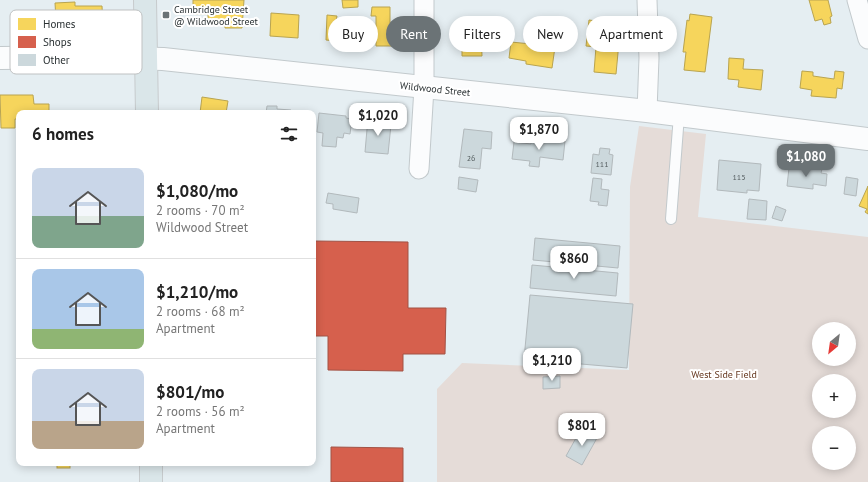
<!DOCTYPE html>
<html lang="en">
<head>
<meta charset="utf-8">
<style>
	body { margin:0; font-family:"PT Sans",sans-serif; background:#f2f2f2; color:#222; height:100vh; display:flex; flex-direction:column; font-size:15px; white-space:nowrap }
	* { box-sizing:border-box; margin:0 }
	p { font-size:13px; color:#767676 }
	.icon { flex:none; width:22px; height:22px; fill:none; stroke:currentColor; stroke-width:2; stroke-linecap:round; stroke-linejoin:round }
	.map { position:relative; flex:1; overflow:hidden }
	.sheet { position:absolute; left:16px; top:110px; width:300px; height:356px; display:flex; flex-direction:column; background:#fff; border-radius:8px; box-shadow:0 2px 10px #0003 }
	.sheet>* { flex:none }
	.banner { position:absolute; left:328px; top:16px; width:380px; height:36px; display:flex; gap:8px }
	.needle { width:26px; rotate:209deg }
	.fabs { position:absolute; left:812px; top:322px; display:grid; gap:8px }
	.fabs a { display:grid; place-items:center; width:44px; height:44px; border-radius:50%; background:#fff; box-shadow:0 2px 10px #0003; font-size:20px }
	.price { position:absolute; translate:-50% -34px; padding:0 9px; border-radius:8px; background:#fff; color:#222; font-size:13px; line-height:26px; filter:drop-shadow(0 1px 2px #0008) }
	.price::after { content:''; position:absolute; left:50%; top:24px; width:12px; height:9px; margin-left:-6px; background:inherit; clip-path:polygon(0 0,100% 0,50% 100%) }
	.price.on { background:#6b7376; color:#fff }
	ul { padding:0; list-style:none }
	li { display:flex; align-items:center; gap:12px; height:100px; padding:0 16px }
	li+li { border-top:1px solid #e0e0e0 }
	li span { display:grid; place-items:center; flex:none; width:112px; height:80px; border-radius:8px; color:#555 }
	li>.icon { margin-inline-start:auto }
	span .icon { width:48px; height:48px; fill:#fffc; stroke-width:1 }
	li b { font-size:17px }
	h2 { display:flex; justify-content:space-between; align-items:center; height:48px; padding:0 16px; font-size:17px }
	.tag { padding:0 14px; border-radius:18px; background:#fff; box-shadow:0 2px 10px #0003; font-size:14px; line-height:36px }
	.tag.on { background:#6b7376; color:#fff }
	.map>svg:first-child { display:block }
</style>
</head>
<body>
<div class="map">
<svg width="868" height="482" viewBox="0 0 868 482">
	<rect width="100%" height="100%" fill="#e5eef2"/>
	<path fill="#e5dcd8" fill-rule="evenodd" d="M639 126 706 134 698 217 868 237V482H437V389L462 363 629 370 630 187ZM819 329H849V359H819ZM819 381H849V411H819ZM819 433H849V463H819Z"/>
	<g fill="#f6d55c" stroke="#b9a450">
		<path d="M193 0H244L242 28H225V25H208V14H193Z"/>
		<path d="M342 0H358V7L343 8Z"/>
		<path d="M809 0H828L832 16 830 17 831 23 824 25 822 19 815 21Z"/>
		<path d="M75 2V6H102L103 25H82V19L56 20 55 3Z"/>
		<path d="M372 7H390V23H396V46H376V16H371Z"/>
		<path d="M271 13 299 15 298 38 270 36Z"/>
		<path d="M690 14 712 17 705 72 684 70 686 52H683L687 20 689 21Z"/>
		<path d="M327 15 337 16 336 21 347 22V26H353V37H347V42L326 40Z"/>
		<path d="M589 20 611 23 609 41 619 42 616 74 594 72 596 47 586 46Z"/>
		<path d="M465 25H476V31H481L482 56H462V31H465Z"/>
		<path d="M533 30 554 33 552 47H555L552 68 526 64V61L509 58 511 42 531 44Z"/>
		<path d="M729 58 744 59 743 69 763 70 761 90 738 87 739 80 728 79Z"/>
		<path d="M802 71 813 72V76L834 79 835 71 844 72 842 89 837 88 836 98 811 96 812 90 800 88Z"/>
		<path d="M0 95H33L34 104H49V113H19V119H15V128H1Z"/>
		<path d="M202 97 228 101 226 113H200Z"/>
		<rect x="79" y="112" width="37" height="1"/>
		<path d="M868 186V214L865 212 867 209 859 206Z"/>
		<rect x="57" y="463" width="13" height="5"/>
	</g>
	<g fill="#d6604d" stroke="#a25245">
		<path d="M313 241 408 242V308H446L445 354H403V371L328 370V336H313Z"/>
		<path d="M331 447 403 448V482H331Z"/>
	</g>
	<g fill="#ccd8dc" stroke="#b2b9bc">
		<path d="M267 106H277V109L291 110 290 113H266Z"/>
		<path d="M319 113 346 116V118L352 119 350 134 344 133 343 138 337 137 336 147 322 146 323 133 317 132Z"/>
		<path d="M368 118 377 119V124L391 125 388 154 365 152Z"/>
		<path d="M464 129 492 132 491 149 482 148 480 169 459 167Z"/>
		<path d="M538 138 565 141 563 160 540 157 539 167 529 166 530 161 512 159 514 142 531 144V140L538 141Z"/>
		<path d="M600 148 610 149 609 154 613 155 611 175 591 173 593 154 599 155Z"/>
		<path d="M719 160 761 164 759 191 747 190V193L717 190Z"/>
		<path d="M799 167 822 169 821 173 827 174 826 186 813 184V189L787 186 789 168 799 169Z"/>
		<path d="M459 177 478 180 476 192 458 189Z"/>
		<path d="M846 177 858 179 856 196 844 194Z"/>
		<path d="M593 178 602 179 601 189 609 190 607 206 598 205 599 202 590 201Z"/>
		<path d="M328 193 359 198 357 213 333 209V204L326 203Z"/>
		<path d="M749 199 767 201 766 220 747 219Z"/>
		<path d="M776 206 786 210 782 221 772 218Z"/>
		<path d="M535 238 620 246 618 268 533 260Z"/>
		<path d="M532 265 618 273 616 296 530 288Z"/>
		<path d="M530 295 633 304 627 368 524 359Z"/>
		<path d="M560 376V388L543 389V377Z"/>
		<path d="M581 429 597 438 582 465 566 456Z"/>
	</g>
	<g fill="none" stroke-linecap="round" stroke-linejoin="round">
		<defs>
			<path id="service" d="M671 219 679 115"/>
			<g id="minor">
				<path d="M857 0 868 39"/>
				<path d="M647 111 649 58 647 0"/>
				<path d="M419 169 424 88V0"/>
			</g>
			<path id="tertiary" d="M0 58 87 57 163 59 647 111 868 139"/>
			<g id="trunk">
				<path d="M145 0 147 113"/>
				<path d="M151 463V482"/>
			</g>
		</defs>
		<use href="#service" stroke="#c2c9cc" stroke-width="12"/>
		<use href="#minor" stroke="#c2c9cc" stroke-width="21"/>
		<use href="#tertiary" stroke="#c2c9cc" stroke-width="24"/>
		<use href="#trunk" stroke="#c7cbcd" stroke-width="24"/>
		<use href="#service" stroke="#fbfcfd" stroke-width="10"/>
		<use href="#minor" stroke="#fbfcfd" stroke-width="19"/>
		<use href="#tertiary" stroke="#fbfcfd" stroke-width="22"/>
		<use href="#trunk" stroke="#dae6e9" stroke-width="22"/>
	</g>
	<rect fill="#6b7376" stroke="#fff" stroke-width="1.5" x="162" y="11" width="8" height="8" rx="2"/>
	<g text-anchor="middle" dominant-baseline="central" stroke-width="4" stroke-linejoin="round" paint-order="stroke">
		<g font-size="8" fill="#535c5e">
			<text x="471" y="158">26</text>
			<text x="602" y="164">111</text>
			<text x="739" y="177">115</text>
		</g>
		<g font-size="10" fill="#2a3133" stroke="#fff" text-anchor="start">
			<text x="174" y="9">Cambridge Street<tspan x="174" dy="12">@ Wildwood Street</tspan></text>
		</g>
		<g font-size="10" fill="#2a3133" stroke="#fff">
			<text transform="translate(435 89) rotate(6)">Wildwood Street</text>
		</g>
		<g font-size="10" fill="#65371f" stroke="#fff">
			<text x="724" y="374">West Side Field</text>
		</g>
	</g>
	<rect x="10" y="10" width="132" height="64" rx="6" fill="#fff" stroke="#bfc1c2" stroke-width="1"/>
	<rect x="18" y="18" width="18" height="12" fill="#f6d55c"/>
	<rect x="18" y="36" width="18" height="12" fill="#d6604d"/>
	<rect x="18" y="54" width="18" height="12" fill="#ccd8dc"/>
	<g font-size="11" fill="#2a3133">
		<text x="43" y="28">Homes</text>
		<text x="43" y="46">Shops</text>
		<text x="43" y="64">Other</text>
	</g>
</svg>
<div class="fabs">
<a><svg class="needle" viewBox="-14 -14 28 28"><path d="M0-13l5 13h-10z" fill="#e53935"/><path d="M0 13l5-13h-10z" fill="#767676"/></svg></a>
<a>+</a>
<a>−</a>
</div>
<b class="price" style="left:378px;top:137px">$1,020</b>
<b class="price" style="left:539px;top:151px">$1,870</b>
<b class="price on" style="left:806px;top:178px">$1,080</b>
<b class="price" style="left:574px;top:280px">$860</b>
<b class="price" style="left:552px;top:382px">$1,210</b>
<b class="price" style="left:582px;top:447px">$801</b>
<div class="banner">
<a class="tag">Buy</a>
<a class="tag on">Rent</a>
<a class="tag">Filters</a>
<a class="tag">New</a>
<a class="tag">Apartment</a>
</div>
<section class="sheet">
<h2>6 homes<svg class="icon" aria-label="filters" viewBox="0 0 24 24"><path d="M4 7h16M4 17h16"/><circle cx="9" cy="7" r="2"/><circle cx="15" cy="17" r="2"/></svg></h2>
<ul>
<li><span style="background:linear-gradient(#c9d6e8 60%,#7fa58c 0)"><svg class="icon" aria-label="home" viewBox="0 0 24 24"><path d="M3 11l9-7 9 7M6 9v11h12V9"/></svg></span><div><b>$1,080/mo</b><p>2 rooms · 70 m²</p><p>Wildwood Street</p></div></li>
<li><span style="background:linear-gradient(#a9c7e8 75%,#8fb573 0)"><svg class="icon" aria-label="home" viewBox="0 0 24 24"><path d="M3 11l9-7 9 7M6 9v11h12V9"/></svg></span><div><b>$1,210/mo</b><p>2 rooms · 68 m²</p><p>Apartment</p></div></li>
<li><span style="background:linear-gradient(#c9d6e8 65%,#b9a48a 0)"><svg class="icon" aria-label="home" viewBox="0 0 24 24"><path d="M3 11l9-7 9 7M6 9v11h12V9"/></svg></span><div><b>$801/mo</b><p>2 rooms · 56 m²</p><p>Apartment</p></div></li>
</ul>
</section>
</div>
</body>
</html>
